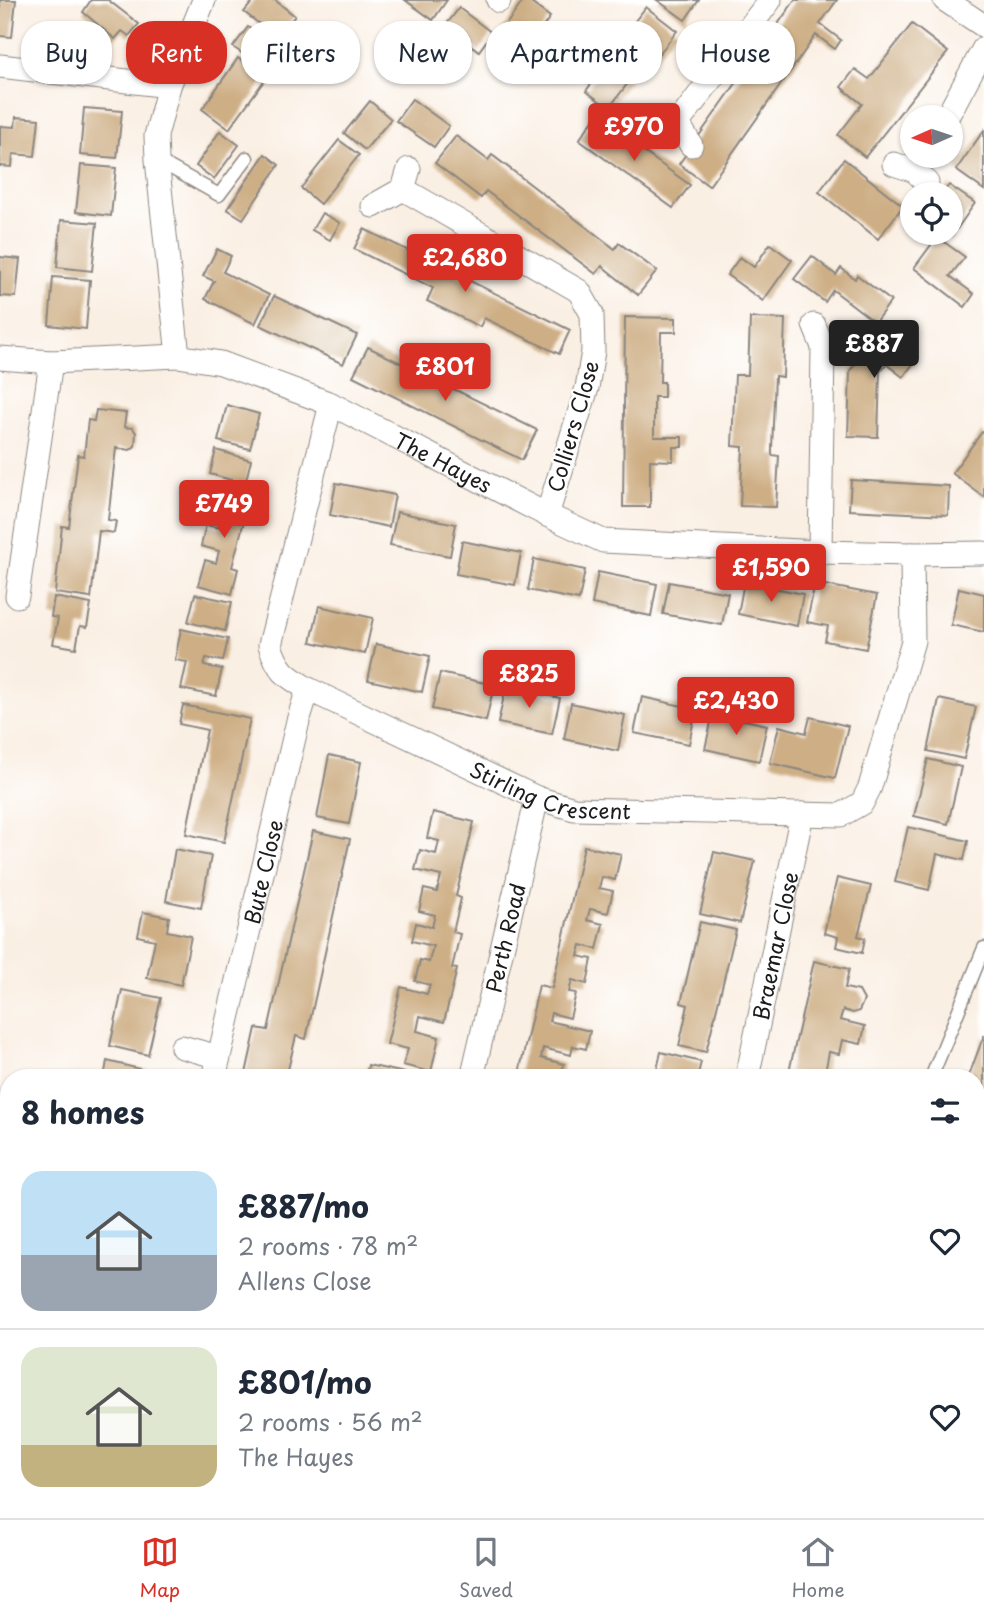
<!DOCTYPE html>
<html lang="en">
<head>
<meta charset="utf-8">
<style>
	body { margin:0; font-family:"Playpen Sans",sans-serif; background:#f2f2f3; color:#1f2937; height:100vh; display:flex; flex-direction:column; font-size:26px; white-space:nowrap }
	* { box-sizing:border-box; margin:0 }
	p { font-size:23px; color:#747a83 }
	.icon { flex:none; width:38px; height:38px; fill:none; stroke:currentColor; stroke-width:2; stroke-linecap:round; stroke-linejoin:round }
	.map { position:relative; flex:1; overflow:hidden }
	.drawer { position:absolute; left:0px; top:1069px; width:985px; height:450px; display:flex; flex-direction:column; background:#fff; border-radius:28px 28px 0 0; box-shadow:0 2px 5px #0004 }
	.drawer>* { flex:none }
	.banner { position:absolute; left:21px; top:21px; width:943px; height:63px; display:flex; gap:14px }
	.needle { width:46px; rotate:267deg }
	.tools { position:absolute; left:900px; top:105px; display:grid; gap:14px }
	.tools a { display:grid; place-items:center; width:63px; height:63px; border-radius:50%; background:#fff; box-shadow:0 2px 5px #0004; font-size:35px }
	.price { position:absolute; translate:-50% -60px; padding:0 16px; border-radius:7px; background:#d93025; color:#fff; font-size:23px; line-height:46px; filter:drop-shadow(0 2px 4px #0008) }
	.price::after { content:''; position:absolute; left:50%; top:42px; width:21px; height:16px; margin-left:-10px; background:inherit; clip-path:polygon(0 0,100% 0,50% 100%) }
	.price.current { background:#222; color:#fff }
	ul { padding:0; list-style:none }
	li { display:flex; align-items:center; gap:21px; height:175px; padding:0 21px }
	li+li { border-top:2px solid #e0e1e3 }
	li span { display:grid; place-items:center; flex:none; width:196px; height:140px; border-radius:21px; color:#555 }
	li>.icon { margin-inline-start:auto }
	span .icon { width:84px; height:84px; fill:#fffc; stroke-width:1 }
	li b { font-size:30px }
	h2 { display:flex; justify-content:space-between; align-items:center; height:84px; padding:0 21px; font-size:30px }
	.pill { padding:0 24px; border-radius:28px; background:#fff; box-shadow:0 2px 5px #0004; font-size:24px; line-height:63px }
	.pill.current { background:#d93025; color:#fff }
	.tab-bar { display:flex; justify-content:space-around; align-items:center; height:98px; border-top:2px solid #e0e1e3; background:#fff; font-size:19px; color:#747a83 }
	.tab-bar a { display:grid; justify-items:center; gap:4px }
	.tab-bar .current { color:#d93025 }
	.map>svg:first-child { display:block }
</style>
</head>
<body>
<div class="map">
<svg width="984" height="1518" viewBox="0 0 984 1518">
	<rect width="100%" height="100%" fill="#fff"/>
	<filter id="ink" filterUnits="userSpaceOnUse"><feTurbulence type="fractalNoise" baseFrequency=".0143" numOctaves="2"/><feDisplacementMap in="SourceGraphic" scale="14" xChannelSelector="R" yChannelSelector="G"/><feConvolveMatrix kernelMatrix="1 2 1 2 8 2 1 2 1" color-interpolation-filters="sRGB"/></filter>
	<filter id="wash" filterUnits="userSpaceOnUse"><feTurbulence type="fractalNoise" baseFrequency=".00686" numOctaves="4" result="noise"/><feDisplacementMap in="SourceGraphic" scale="28" xChannelSelector="R" yChannelSelector="G"/><feGaussianBlur stdDeviation="1.57" result="paint"/><feColorMatrix in="noise" values="0 0 0 0 0 0 0 0 0 0 0 0 0 0 0 0 0 1.4 0 .05"/><feComposite in="paint" operator="in"/></filter>
	<g filter="url(#wash)">
		<rect width="100%" height="100%" fill="#faefe3"/>
		<g fill="#a5ce79" stroke="#60754a" stroke-width="2">
			<path d="M0 1200 9 1203V1382L0 1379Z"/>
			<path d="M977 1456 984 1458V1518H678L655 1510H976Z"/>
		</g>
		<g id="blocks">
			<g fill="#ceaf85">
				<path d="M0 0H16L12 37 0 36Z"/>
				<path d="M91 0H108L139 24 129 36 122 31 115 39 83 12Z"/>
				<path d="M254 0H275L295 16 277 38 244 12Z"/>
				<path d="M405 0H447L433 20Z"/>
				<path d="M524 0H527L550 17 527 49 502 30Z"/>
				<path d="M657 0H699L685 20Z"/>
				<path d="M795 0H837L820 24 841 40 835 49 816 35 709 186 679 164Z"/>
				<path d="M646 7 677 31 648 68 617 44Z"/>
				<path d="M459 8 492 33 479 51 461 38 453 48 446 42 443 46 435 40Z"/>
				<path d="M912 24 948 52 865 157 838 135 862 104 841 87 855 69 869 79Z"/>
				<path d="M248 27 280 50 266 70 233 47Z"/>
				<path d="M238 58 266 78 229 129 202 109Z"/>
				<path d="M610 58 634 75 609 108 586 91Z"/>
				<path d="M412 99 449 126 434 147 396 121Z"/>
				<path d="M370 101 391 119 365 150 344 133Z"/>
				<path d="M84 108 122 111 117 158 80 155Z"/>
				<path d="M16 117 39 119 35 156 13 154 12 167 0 166V126L15 127Z"/>
				<path d="M595 117 690 185 673 208 579 140Z"/>
				<path d="M984 130V190L956 170Z"/>
				<path d="M220 131 239 145 214 179 196 166Z"/>
				<path d="M456 136 488 160 492 155 615 249 619 243 657 271 638 295 602 266 596 274 486 191 481 198 435 163Z"/>
				<path d="M339 140 359 155 320 204 301 188Z"/>
				<path d="M265 154 279 165 243 219 227 209Z"/>
				<path d="M844 159 903 206 878 239 819 192Z"/>
				<path d="M81 165 116 168 111 216 76 212Z"/>
				<path d="M949 185 975 203 952 236 950 235V194H942Z"/>
				<path d="M322 213 340 223 330 240 312 230Z"/>
				<path d="M61 220 97 223 92 271 57 267Z"/>
				<path d="M364 229 570 330 559 354 484 318 480 327 427 301 433 288 354 249Z"/>
				<path d="M937 237 965 257 950 276 974 294 965 307 914 268Z"/>
				<path d="M770 244 792 260 763 301 727 275 740 257 754 267Z"/>
				<path d="M217 249 231 256 223 272 269 295 255 324 205 299 214 281 203 276Z"/>
				<path d="M812 256 836 275 841 268 855 279 857 275 891 301 875 322 833 290 825 302 794 279Z"/>
				<path d="M0 257 20 259 16 297 0 296Z"/>
				<path d="M53 277 90 280 86 329 49 325Z"/>
				<path d="M274 296 357 335 343 364 260 325Z"/>
				<path d="M625 317 676 318V332H661L660 382H664V397H654V437H682V447H673V461L650 460V507H623Z"/>
				<path d="M750 318 785 319 783 377 775 376 772 448V455L779 456 776 507 740 506 743 447 732 446 735 375H748Z"/>
				<path d="M885 323 907 339 900 349 916 360 903 377 886 364 880 372 878 437 848 436 850 371Z"/>
				<path d="M368 347 537 430 522 460 353 376Z"/>
				<path d="M227 405 259 414 250 449 218 441Z"/>
				<path d="M96 410 126 413 124 427 133 428 136 433 135 446 130 450 116 448 108 520 116 521 114 533 99 531 91 598 55 593 62 526 69 527 78 455 84 456 88 420 94 421Z"/>
				<path d="M982 432 984 433V497L952 473Z"/>
				<path d="M216 450 251 460 245 484 210 474Z"/>
				<path d="M851 480 949 486 948 515 849 510Z"/>
				<path d="M336 483 395 495 389 527 330 515Z"/>
				<path d="M213 489 250 498 232 567 238 569 232 594 198 585 205 560 216 563 219 551 201 546 206 525 221 528 223 518 207 514Z"/>
				<path d="M397 512 456 524 450 556 390 545Z"/>
				<path d="M462 541 521 553 515 585 456 574Z"/>
				<path d="M534 559 585 570 579 600 528 590Z"/>
				<path d="M598 572 657 584 651 616 592 604Z"/>
				<path d="M669 582 728 593 722 625 663 614Z"/>
				<path d="M744 582 803 594 797 626 738 614Z"/>
				<path d="M815 583 877 595 866 649 825 641 828 626 807 622Z"/>
				<path d="M959 588 984 594V632L951 625Z"/>
				<path d="M195 594 232 602 225 631 188 622Z"/>
				<path d="M54 597 91 604 87 627 80 626 76 648 53 644 58 618 51 617Z"/>
				<path d="M319 606 373 618 365 654 311 642Z"/>
				<path d="M181 629 228 639 223 661 206 658 204 666 222 669 216 696 181 689 187 662 175 660Z"/>
				<path d="M376 644 430 656 422 692 368 680Z"/>
				<path d="M440 673 494 685 486 721 432 709Z"/>
				<path d="M506 687 560 698 552 734 498 723Z"/>
				<path d="M642 697 696 709 689 744 634 733Z"/>
				<path d="M939 699 976 707 964 759 928 751Z"/>
				<path d="M571 703 625 715 618 751 564 739Z"/>
				<path d="M183 705 250 719 224 842 186 834 207 730 179 724Z"/>
				<path d="M713 713 767 725 759 761 705 749Z"/>
				<path d="M810 717 848 726 835 778 770 763 779 726 806 733Z"/>
				<path d="M329 755 361 762 349 824 317 818Z"/>
				<path d="M928 759 961 767 948 824 914 816Z"/>
				<path d="M433 812 474 822 456 896 461 898 453 932 460 934 452 968 457 969 444 1022 420 1016 417 1031 439 1037 431 1072 403 1065 408 1049 387 1044 401 987 427 994 430 985 415 981 420 960 429 962 433 946 412 941 416 923 432 927 435 915 419 911 424 889 437 892 441 876 415 870 420 850 436 854 439 841 427 838Z"/>
				<path d="M908 827 968 841 964 860 937 854 929 890 895 882Z"/>
				<path d="M313 831 350 839 306 1039 296 1036 286 1078H245L256 1028 268 1030Z"/>
				<path d="M584 846 621 854 615 880 602 877 599 888 613 891 608 913 590 909 587 920 603 924 597 949 581 945 578 956 592 959 587 984 572 980 569 992 576 993 570 1018 551 1013 549 1021 590 1031 586 1049 573 1046 571 1055 543 1048 541 1058 564 1064 560 1078H518L539 985 552 988Z"/>
				<path d="M175 849 211 856 201 908 166 901Z"/>
				<path d="M714 852 755 861 740 923 700 914Z"/>
				<path d="M837 878 871 886 858 936 865 938 862 953 836 947 838 937 824 933Z"/>
				<path d="M143 912 169 917 167 931 191 936 181 985 147 978 155 940 138 936Z"/>
				<path d="M700 922 736 930 706 1052 679 1046 688 1005 681 1003Z"/>
				<path d="M814 961 849 969 845 988 859 991 864 1000 859 1011 853 1013 843 1010 840 1020 865 1026 861 1044 842 1040 839 1054 829 1052 824 1078H817L789 1072Z"/>
				<path d="M122 990 161 998 148 1055 110 1046Z"/>
				<path d="M984 1035V1128L977 1148 976 1078H968Z"/>
				<path d="M661 1052 701 1062 697 1078H655Z"/>
				<path d="M107 1061 148 1071 146 1078H104Z"/>
				<path d="M368 1065 405 1073 404 1078H366Z"/>
				<path d="M984 1174V1206L976 1203V1194Z"/>
				<path d="M976 1284 984 1287V1376L976 1374Z"/>
				<path d="M984 1397V1421L976 1418Z"/>
				<path d="M9 1504V1510H55L67 1518H0Z"/>
				<path d="M146 1510H189L188 1518H164L145 1515Z"/>
				<path d="M270 1510H302L300 1518H268Z"/>
				<path d="M369 1510H414L412 1518H367Z"/>
				<path d="M472 1510H503L501 1518H470Z"/>
				<path d="M575 1510H610L608 1518H573Z"/>
			</g>
		</g>
	</g>
	<g filter="url(#ink)">
		<use href="#blocks" fill-opacity="0" stroke="#8b8680" stroke-width="2"/>
		<g fill="none" stroke-linecap="round" stroke-linejoin="round">
			<defs>
				<g id="service">
					<path d="M157 160 219 195 247 158"/>
					<path d="M931 1078 984 948"/>
					<path d="M0 1487 9 1474"/>
					<path d="M341 1518 342 1510"/>
				</g>
				<g id="minor">
					<path id="s1" d="M204 0 169 86 156 136 157 160 178 356 221 363 331 404 547 515 603 541 820 552 912 554 984 553"/>
					<path d="M498 0 499 1"/>
					<path d="M945 0 984 26"/>
					<path d="M0 66 169 86"/>
					<path d="M947 117 984 48"/>
					<path d="M678 123 770 0"/>
					<path d="M659 125 678 123 691 145"/>
					<path d="M894 164 915 171 927 183"/>
					<path d="M403 189 579 291 592 314 593 351 587 388 547 515"/>
					<path d="M373 206 403 189 409 169"/>
					<path d="M814 325 823 347H846"/>
					<path d="M0 358 51 362 178 356"/>
					<path id="s2" d="M331 404 270 645C278 671 286 676 308 689L537 798 574 809 841 815 862 803 870 787 913 641 912 554"/>
					<path d="M820 552 823 347"/>
					<path d="M17 596 51 362"/>
					<path d="M182 1047 219 1057"/>
					<path id="s3" d="M214 1078 298 721 308 689"/>
					<path id="s4" d="M472 1078 537 798"/>
					<path id="s5" d="M747 1078 802 814"/>
					<path d="M135 1518 137 1510"/>
				</g>
			</defs>
			<use href="#service" stroke="#8b8680" stroke-width="15"/>
			<use href="#minor" stroke="#8b8680" stroke-width="25"/>
			<use href="#service" stroke="#fff" stroke-width="12"/>
			<use href="#minor" stroke="#fff" stroke-width="23"/>
		</g>
	</g>
	<g text-anchor="middle" dominant-baseline="central" stroke-width="5" stroke-linejoin="round" paint-order="stroke">
		<g font-size="21" fill="#1c1c1c" stroke="#fff">
			<text transform="translate(572 426) rotate(-74)">Colliers Close</text>
			<text stroke="none"><textPath href="#s1" startOffset="653">The Hayes</textPath></text>
			<text stroke="none"><textPath href="#s2" startOffset="574">Stirling Crescent</textPath></text>
			<text stroke="none"><textPath href="#s3" startOffset="212">Bute Close</textPath></text>
			<text stroke="none"><textPath href="#s4" startOffset="144">Perth Road</textPath></text>
			<text stroke="none"><textPath href="#s5" startOffset="135">Braemar Close</textPath></text>
		</g>
	</g>
</svg>
<div class="tools">
<a><svg class="needle" viewBox="-14 -14 28 28"><path d="M0-13l5 13h-10z" fill="#e53935"/><path d="M0 13l5-13h-10z" fill="#747a83"/></svg></a>
<a><svg class="icon" aria-label="locate" viewBox="0 0 24 24"><circle cx="12" cy="12" r="6"/><path d="M12 2v4M12 18v4M2 12h4M18 12h4"/></svg></a>
</div>
<b class="price" style="left:634px;top:163px">£970</b>
<b class="price" style="left:465px;top:294px">£2,680</b>
<b class="price current" style="left:874px;top:380px">£887</b>
<b class="price" style="left:445px;top:403px">£801</b>
<b class="price" style="left:224px;top:540px">£749</b>
<b class="price" style="left:771px;top:604px">£1,590</b>
<b class="price" style="left:529px;top:710px">£825</b>
<b class="price" style="left:736px;top:737px">£2,430</b>
<div class="banner">
<a class="pill">Buy</a>
<a class="pill current">Rent</a>
<a class="pill">Filters</a>
<a class="pill">New</a>
<a class="pill">Apartment</a>
<a class="pill">House</a>
</div>
<section class="drawer">
<h2>8 homes<svg class="icon" aria-label="filters" viewBox="0 0 24 24"><path d="M4 7h16M4 17h16"/><circle cx="9" cy="7" r="2"/><circle cx="15" cy="17" r="2"/></svg></h2>
<ul>
<li><span style="background:linear-gradient(#bfe0f5 60%,#9aa5b1 0)"><svg class="icon" aria-label="home" viewBox="0 0 24 24"><path d="M3 11l9-7 9 7M6 9v11h12V9"/></svg></span><div><b>£887/mo</b><p>2 rooms · 78 m²</p><p>Allens Close</p></div><svg class="icon" aria-label="heart" viewBox="0 0 24 24"><path d="M12 20l-8-8c-3-5 5-10 8-4 3-6 11-1 8 4z"/></svg></li>
<li><span style="background:linear-gradient(#dfe7d0 70%,#c2b280 0)"><svg class="icon" aria-label="home" viewBox="0 0 24 24"><path d="M3 11l9-7 9 7M6 9v11h12V9"/></svg></span><div><b>£801/mo</b><p>2 rooms · 56 m²</p><p>The Hayes</p></div><svg class="icon" aria-label="heart" viewBox="0 0 24 24"><path d="M12 20l-8-8c-3-5 5-10 8-4 3-6 11-1 8 4z"/></svg></li>
</ul>
</section>
</div>
<nav class="tab-bar">
<a class="current"><svg class="icon" aria-label="map" viewBox="0 0 24 24"><path d="M3 6l6-2 6 2 6-2v14l-6 2-6-2-6 2zM9 4v14M15 6v14"/></svg>Map</a>
<a><svg class="icon" aria-label="saved" viewBox="0 0 24 24"><path d="M7 4h10v16l-5-4-5 4z"/></svg>Saved</a>
<a><svg class="icon" aria-label="home" viewBox="0 0 24 24"><path d="M3 11l9-7 9 7M6 9v11h12V9"/></svg>Home</a>
</nav>
</body>
</html>
